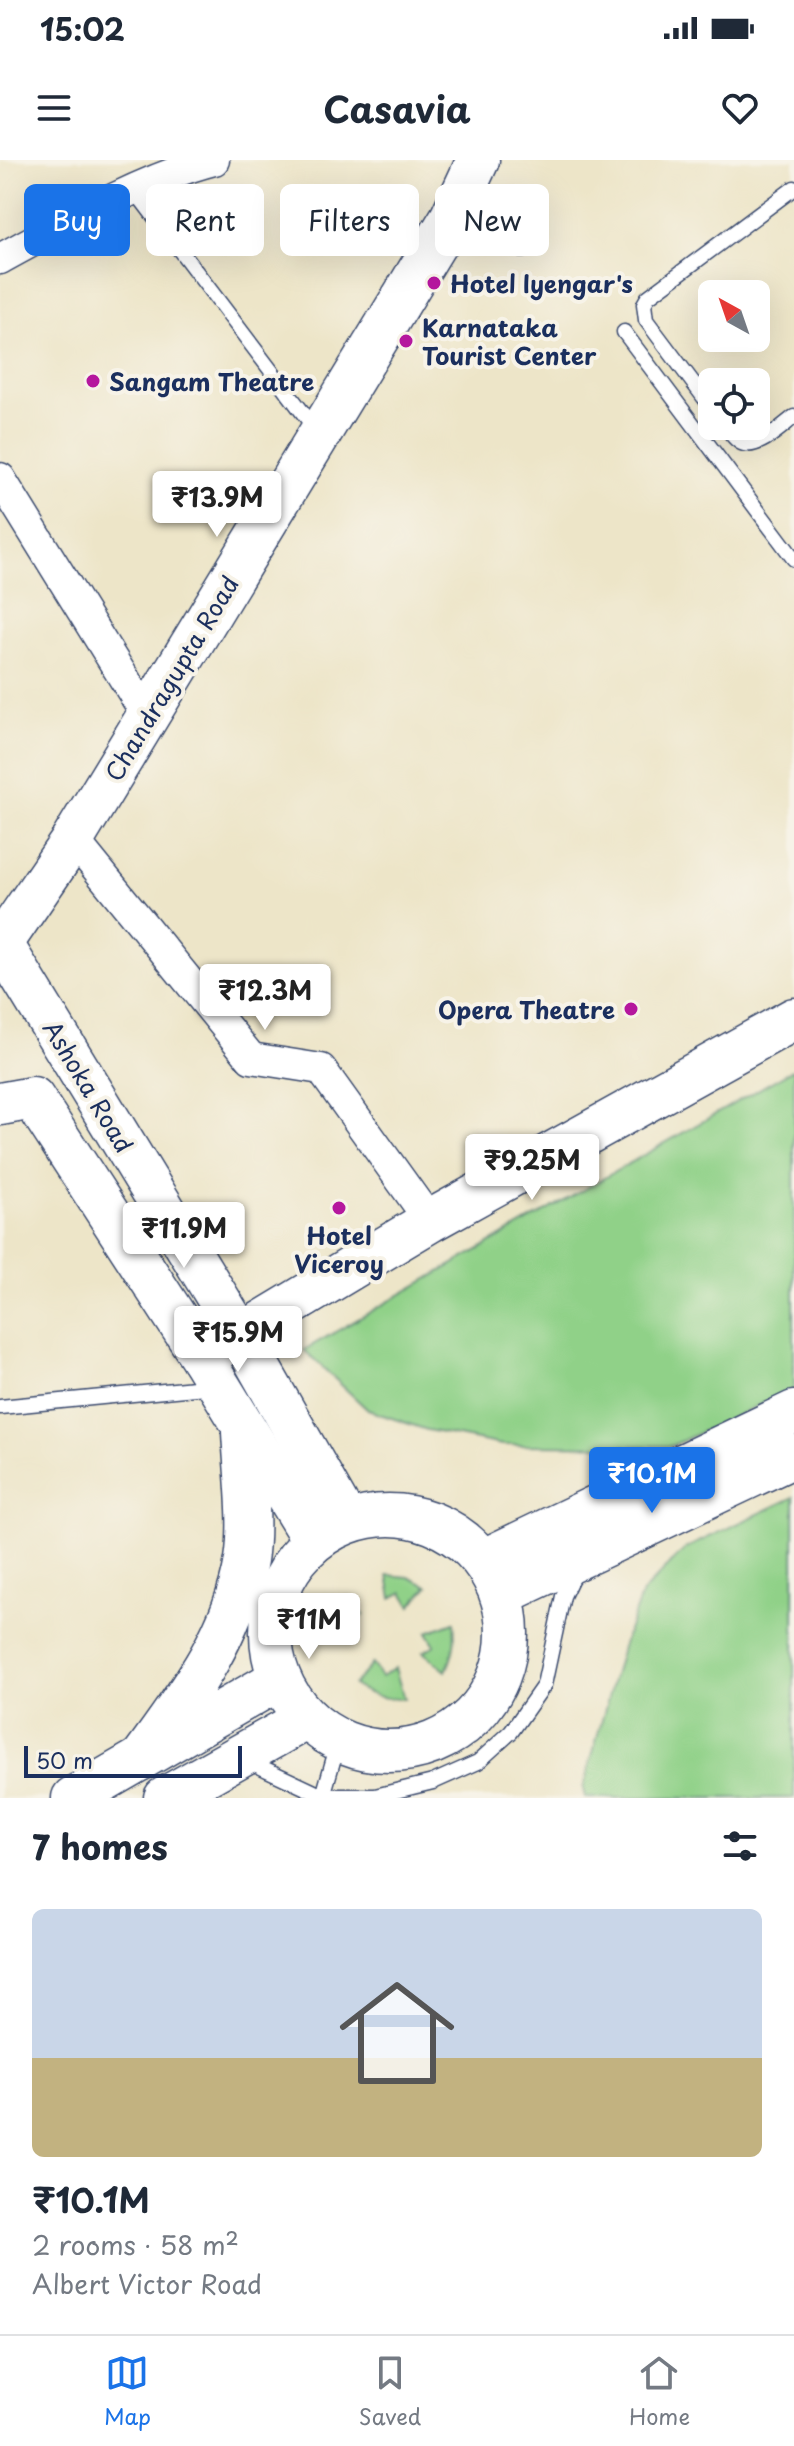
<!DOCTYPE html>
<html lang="en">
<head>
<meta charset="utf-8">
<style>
	body { margin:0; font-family:"Playpen Sans",sans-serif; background:#f6f6f7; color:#1f2937; height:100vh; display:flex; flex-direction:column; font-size:30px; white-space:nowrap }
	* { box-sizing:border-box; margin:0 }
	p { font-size:26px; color:#747a83 }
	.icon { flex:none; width:44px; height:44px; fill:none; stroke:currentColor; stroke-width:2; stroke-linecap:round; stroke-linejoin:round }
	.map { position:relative; height:1638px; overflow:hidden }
	.panel { display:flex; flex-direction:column; background:#fff; flex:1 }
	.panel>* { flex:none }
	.banner { position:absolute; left:24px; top:24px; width:746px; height:72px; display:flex; gap:16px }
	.needle { width:52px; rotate:320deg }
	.tools { position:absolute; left:698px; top:120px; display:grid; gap:16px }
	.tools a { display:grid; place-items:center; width:72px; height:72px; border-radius:12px; background:#fff; box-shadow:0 8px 32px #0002; font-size:40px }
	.scale { position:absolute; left:24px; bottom:20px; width:218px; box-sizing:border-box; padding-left:8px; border:4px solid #1b2f5e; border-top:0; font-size:22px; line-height:28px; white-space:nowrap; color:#1b2f5e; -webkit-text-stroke:6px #f7f3e8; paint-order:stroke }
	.price { position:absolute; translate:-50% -68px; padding:0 18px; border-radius:8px; background:#fff; color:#222; font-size:26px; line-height:52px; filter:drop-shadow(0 2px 4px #0008) }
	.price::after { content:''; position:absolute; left:50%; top:48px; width:24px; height:18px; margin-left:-12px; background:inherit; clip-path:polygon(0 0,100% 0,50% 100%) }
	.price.selected { background:#1a73e8; color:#fff }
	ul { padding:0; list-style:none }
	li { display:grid; align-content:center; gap:16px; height:424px; padding:0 32px }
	li span { display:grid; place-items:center; height:248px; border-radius:12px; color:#555 }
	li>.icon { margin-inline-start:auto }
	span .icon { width:144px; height:144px; fill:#fffc; stroke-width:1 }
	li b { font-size:34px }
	h2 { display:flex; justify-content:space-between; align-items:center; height:96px; padding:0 32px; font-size:34px }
	.pill { padding:0 28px; border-radius:12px; background:#fff; box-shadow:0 8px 32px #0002; font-size:28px; line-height:72px }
	.pill.selected { background:#1a73e8; color:#fff }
	.status { display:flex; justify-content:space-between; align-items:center; height:56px; padding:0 40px; background:#fff; direction:ltr }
	.status svg { height:22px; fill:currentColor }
	header { display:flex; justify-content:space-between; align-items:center; height:104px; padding:0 32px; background:#fff; font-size:36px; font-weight:700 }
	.tabs { display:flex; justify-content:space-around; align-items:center; height:112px; border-top:2px solid #e0e1e3; background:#fff; font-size:22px; color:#747a83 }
	.tabs a { display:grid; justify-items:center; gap:4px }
	.tabs .selected { color:#1a73e8 }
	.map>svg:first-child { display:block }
</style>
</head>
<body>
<div class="status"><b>15:02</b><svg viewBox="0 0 49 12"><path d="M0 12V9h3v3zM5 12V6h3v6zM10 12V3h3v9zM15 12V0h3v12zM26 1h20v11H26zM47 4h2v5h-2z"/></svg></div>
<header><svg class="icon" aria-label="menu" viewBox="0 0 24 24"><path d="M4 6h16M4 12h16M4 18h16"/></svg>Casavia<svg class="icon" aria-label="heart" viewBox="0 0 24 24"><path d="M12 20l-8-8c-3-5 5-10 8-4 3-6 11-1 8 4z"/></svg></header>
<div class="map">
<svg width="794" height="1638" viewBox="0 0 794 1638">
	<rect width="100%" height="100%" fill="#f7f3e8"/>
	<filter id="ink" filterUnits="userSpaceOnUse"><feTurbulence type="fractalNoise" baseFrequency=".0125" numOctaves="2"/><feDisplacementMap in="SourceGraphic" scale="16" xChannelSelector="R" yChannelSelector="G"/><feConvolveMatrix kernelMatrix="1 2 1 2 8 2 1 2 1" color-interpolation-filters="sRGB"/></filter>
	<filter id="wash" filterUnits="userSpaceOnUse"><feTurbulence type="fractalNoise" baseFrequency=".006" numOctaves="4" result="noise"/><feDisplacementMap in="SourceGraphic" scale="32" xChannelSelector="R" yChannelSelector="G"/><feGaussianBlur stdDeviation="1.8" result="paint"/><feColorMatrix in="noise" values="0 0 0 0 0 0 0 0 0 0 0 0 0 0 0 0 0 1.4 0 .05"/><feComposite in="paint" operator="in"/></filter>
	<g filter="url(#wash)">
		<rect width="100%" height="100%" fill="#ede5c8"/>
		<g fill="#90d188" stroke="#568073" stroke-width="2">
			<path d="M794 909V1229L671 1286 502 1285 427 1270 368 1250 304 1190Z"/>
			<path d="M794 1337V1638H585L583 1629 622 1487 642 1433 686 1388Z"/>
			<path d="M388 1415 409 1417 428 1426 411 1446 403 1432 392 1438Z"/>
			<path d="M347 1437 364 1455 349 1464 357 1477 331 1478 335 1456Z"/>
			<path d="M454 1462C456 1481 454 1494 446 1511L423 1492 435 1485 427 1472Z"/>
			<path d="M372 1504 381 1517 395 1508 404 1539C384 1539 370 1536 353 1525Z"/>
		</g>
	</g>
	<g filter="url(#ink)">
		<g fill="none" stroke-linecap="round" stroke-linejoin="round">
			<defs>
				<g id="lane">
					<path d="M135 31 316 270"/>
					<path d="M624 172 794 399"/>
					<path d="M712 248 646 160 644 144 648 137 794 28"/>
					<path d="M726 266C730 272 736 282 744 284 760 288 782 266 794 257"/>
					<path d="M0 1247 215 1226"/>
					<path d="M244 1599 323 1636H375L433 1622 478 1602 511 1572 544 1525 563 1436 576 1409"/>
					<path d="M323 1636 339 1580"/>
				</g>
				<g id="street">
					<path d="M451 58 522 82"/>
					<path d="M0 99C64 64 144 18 214 0"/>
					<path d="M0 318 148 557"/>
					<path d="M73 679 251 898 321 909 430 1061"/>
				</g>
				<g id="secondary">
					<path d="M0 781 240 1174 347 1362"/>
					<path d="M2 783 73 679 451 58 478 0"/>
					<path d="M0 944 33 938 202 1198 314 1381"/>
					<path d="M202 1198 430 1061 794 859"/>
					<circle cx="389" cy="1473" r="118"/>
					<path d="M484 1400 794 1252"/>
					<path d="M502 1434 794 1296"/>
					<path d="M141 1599C186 1537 233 1477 246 1400 252 1363 245 1311 243 1272"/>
					<path d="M73 1638 279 1519"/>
					<path d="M165 1638 307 1558"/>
				</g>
			</defs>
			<use href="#lane" stroke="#3a4a6e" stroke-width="17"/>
			<use href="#street" stroke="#3a4a6e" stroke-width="33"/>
			<use href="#secondary" stroke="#3a4a6e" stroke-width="45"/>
			<use href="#lane" stroke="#fff" stroke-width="14"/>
			<use href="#street" stroke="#fff" stroke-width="30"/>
			<use href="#secondary" stroke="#fff" stroke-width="42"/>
		</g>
	</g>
	<g fill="#b5179e" stroke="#f7f3e8" stroke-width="3">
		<circle cx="434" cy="123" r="8"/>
		<circle cx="406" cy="181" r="8"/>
		<circle cx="93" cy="221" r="8"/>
		<circle cx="631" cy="849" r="8"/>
		<circle cx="339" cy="1048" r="8"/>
	</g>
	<g text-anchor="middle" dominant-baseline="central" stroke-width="8" stroke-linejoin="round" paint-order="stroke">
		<g font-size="24" font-weight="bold" fill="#1b2f5e" stroke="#f7f3e8" text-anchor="start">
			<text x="450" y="123">Hotel Iyengar's</text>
			<text x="422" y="167">Karnataka<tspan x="422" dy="28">Tourist Center</tspan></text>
			<text x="109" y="221">Sangam Theatre</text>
			<text x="615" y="849" text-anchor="end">Opera Theatre</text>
			<text x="339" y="1075" text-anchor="middle">Hotel<tspan x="339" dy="28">Viceroy</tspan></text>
		</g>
		<g font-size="24" fill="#1b2f5e" stroke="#f7f3e8">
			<text transform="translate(171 518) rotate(-59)">Chandragupta Road</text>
			<text transform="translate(89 926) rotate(59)">Ashoka Road</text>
		</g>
	</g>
</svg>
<div class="tools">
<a><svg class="needle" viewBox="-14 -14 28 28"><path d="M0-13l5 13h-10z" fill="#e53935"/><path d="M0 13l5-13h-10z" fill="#747a83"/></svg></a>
<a><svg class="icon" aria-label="locate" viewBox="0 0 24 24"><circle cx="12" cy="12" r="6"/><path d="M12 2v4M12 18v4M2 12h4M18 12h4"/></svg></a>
</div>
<div class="scale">50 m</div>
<b class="price" style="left:217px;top:379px">₹13.9M</b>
<b class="price" style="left:265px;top:872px">₹12.3M</b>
<b class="price" style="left:532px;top:1042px">₹9.25M</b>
<b class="price" style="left:184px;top:1110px">₹11.9M</b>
<b class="price" style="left:238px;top:1214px">₹15.9M</b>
<b class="price selected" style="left:652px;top:1355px">₹10.1M</b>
<b class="price" style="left:309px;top:1501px">₹11M</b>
<div class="banner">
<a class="pill selected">Buy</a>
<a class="pill">Rent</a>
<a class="pill">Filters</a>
<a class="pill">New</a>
</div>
</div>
<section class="panel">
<h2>7 homes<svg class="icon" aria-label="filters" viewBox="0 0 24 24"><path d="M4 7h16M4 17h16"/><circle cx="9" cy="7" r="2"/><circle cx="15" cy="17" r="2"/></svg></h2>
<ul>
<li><span style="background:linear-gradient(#c9d6e8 60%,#c2b280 0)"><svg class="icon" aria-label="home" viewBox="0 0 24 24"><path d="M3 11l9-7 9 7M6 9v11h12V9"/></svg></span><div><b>₹10.1M</b><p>2 rooms · 58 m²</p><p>Albert Victor Road</p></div></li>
</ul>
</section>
<nav class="tabs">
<a class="selected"><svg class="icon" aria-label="map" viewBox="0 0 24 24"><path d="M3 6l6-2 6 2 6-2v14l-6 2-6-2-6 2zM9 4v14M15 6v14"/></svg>Map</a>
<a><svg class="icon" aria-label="saved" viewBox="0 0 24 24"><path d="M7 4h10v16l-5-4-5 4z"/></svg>Saved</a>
<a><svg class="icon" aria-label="home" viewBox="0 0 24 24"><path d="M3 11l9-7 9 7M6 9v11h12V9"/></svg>Home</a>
</nav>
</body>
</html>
